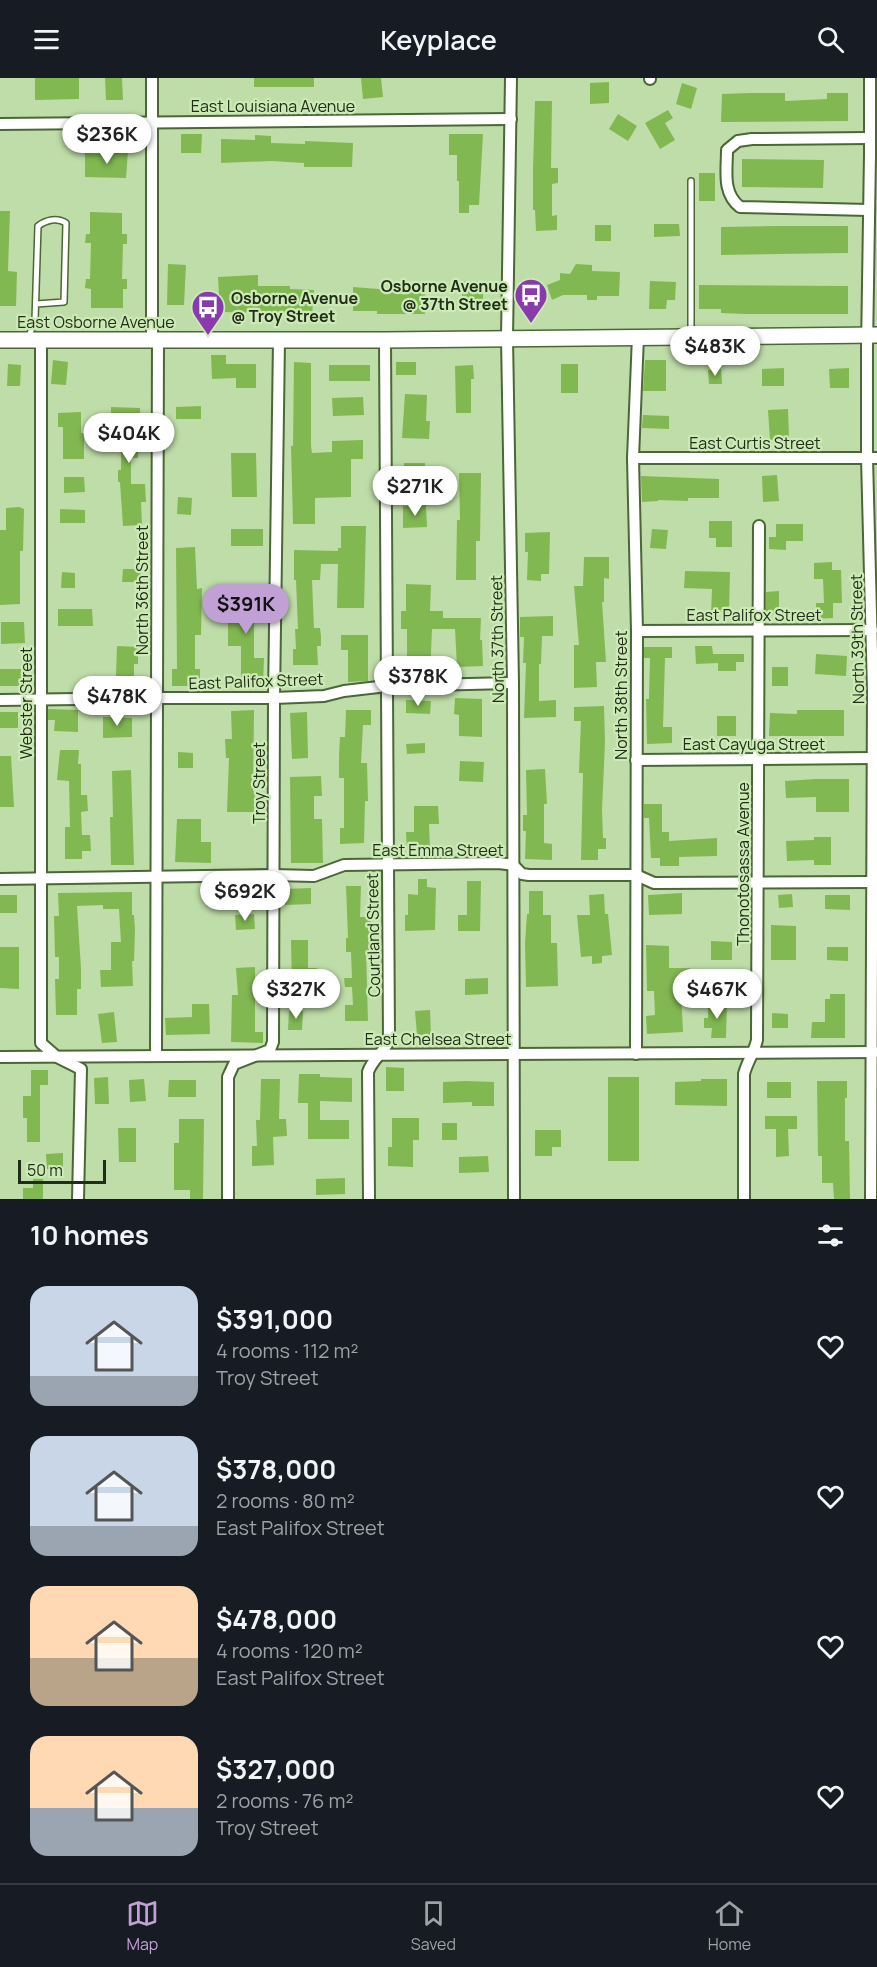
<!DOCTYPE html>
<html lang="en">
<head>
<meta charset="utf-8">
<style>
	body { margin:0; font-family:Manrope,sans-serif; background:#242831; color:#f1f3f6; height:100vh; display:flex; flex-direction:column; font-size:22px; white-space:nowrap }
	* { box-sizing:border-box; margin:0 }
	p { font-size:20px; color:#9ea1a6 }
	.icon { flex:none; width:33px; height:33px; fill:none; stroke:currentColor; stroke-width:2; stroke-linecap:round; stroke-linejoin:round }
	.map { position:relative; height:1121px; overflow:hidden }
	.panel { display:flex; flex-direction:column; background:#171b24; flex:1 }
	.panel>* { flex:none }
	.scale { position:absolute; left:18px; bottom:15px; width:88px; box-sizing:border-box; padding-left:6px; border:3px solid #212d18; border-top:0; font-size:16px; line-height:21px; white-space:nowrap; color:#212d18; -webkit-text-stroke:4px #cceab5; paint-order:stroke }
	.price { position:absolute; translate:-50% -51px; padding:0 14px; border-radius:21px; background:#fff; color:#222; font-size:20px; line-height:39px; filter:drop-shadow(0 2px 3px #0008) }
	.price::after { content:''; position:absolute; left:50%; top:36px; width:18px; height:14px; margin-left:-9px; background:inherit; clip-path:polygon(0 0,100% 0,50% 100%) }
	.price.active { background:#c1a0d5; color:#111 }
	ul { padding:0; list-style:none }
	li { display:flex; align-items:center; gap:18px; height:150px; padding:0 30px }
	li span { display:grid; place-items:center; flex:none; width:168px; height:120px; border-radius:18px; color:#555 }
	li>.icon { margin-inline-start:auto }
	span .icon { width:72px; height:72px; fill:#fffc; stroke-width:1 }
	li b { font-size:26px }
	h2 { display:flex; justify-content:space-between; align-items:center; height:72px; padding:0 30px; font-size:26px }
	header { display:flex; justify-content:space-between; align-items:center; height:78px; padding:0 30px; background:#171b24; font-size:27px; font-weight:600 }
	.menu { display:flex; justify-content:space-around; align-items:center; height:84px; border-top:2px solid #363941; background:#171b24; font-size:16px; color:#9ea1a6 }
	.menu a { display:grid; justify-items:center; gap:3px }
	.menu .active { color:#c1a0d5 }
	.map>svg:first-child { display:block }
</style>
</head>
<body>
<header><svg class="icon" aria-label="menu" viewBox="0 0 24 24"><path d="M4 6h16M4 12h16M4 18h16"/></svg>Keyplace<svg class="icon" aria-label="search" viewBox="0 0 24 24"><circle cx="10" cy="10" r="6"/><path d="M15 15l6 6"/></svg></header>
<div class="map">
<svg width="877" height="1121" viewBox="0 0 877 1121">
	<rect width="100%" height="100%" fill="#bfdda9"/>
	<g fill="#82b852">
		<path d="M35 0H79V21L35 22Z"/>
		<path d="M105 0H122L123 22H106Z"/>
		<rect x="254" y="0" width="60" height="9"/>
		<path d="M361 0H381L383 19 363 21Z"/>
		<path d="M609 4V25L590 26V5Z"/>
		<path d="M682 5 697 10 691 31 676 26Z"/>
		<path d="M749 15H785V23L827 21V15H848V43L721 44 722 16Z"/>
		<path d="M535 23H552L551 90H558V105L552 106V138L557 137V152L536 153 535 132H533V91Z"/>
		<path d="M668 32 673 40 665 45 675 62 660 71 645 45Z"/>
		<path d="M618 36 637 48 628 63 609 51Z"/>
		<path d="M181 56H202L201 75H181Z"/>
		<path d="M449 56H483L479 127H469V135H459V103H457V77H449Z"/>
		<path d="M255 57 271 58V65L305 66V63L353 65 352 89H304V85L271 83 221 85V61L255 62Z"/>
		<path d="M112 73H128L126 100 85 99V75L112 76Z"/>
		<path d="M742 81 824 82 823 110 742 109Z"/>
		<rect x="699" y="95" width="16" height="28"/>
		<path d="M0 133H10L8 193 17 194 16 228H0Z"/>
		<path d="M90 134 122 135V156H127V166H123L122 201H127V211H123V230H91V211L85 210 86 201H90L91 165H85L86 156H90Z"/>
		<path d="M654 146H679L680 158 654 159Z"/>
		<rect x="595" y="147" width="16" height="16"/>
		<path d="M775 148H848V175L721 177V149Z"/>
		<path d="M168 186 186 187 184 227H167Z"/>
		<path d="M576 186 592 187V193L620 194 619 218H597V222H587V217H563L552 222 547 207 560 202V195L570 196Z"/>
		<path d="M258 197V208H290V211L314 212 312 238 294 237V235L220 234 218 199Z"/>
		<rect x="462" y="203" width="21" height="24"/>
		<path d="M650 203 676 204 675 222H667L666 231H649Z"/>
		<path d="M404 205H425V236H377V233H353V209L404 213Z"/>
		<path d="M699 207 848 208V236H745L721 235V231H699Z"/>
		<path d="M211 277H226V286H256V310H236V300L212 301Z"/>
		<path d="M53 282 68 284 66 307 51 306Z"/>
		<path d="M645 282H666V313H643Z"/>
		<path d="M294 284 311 285V368L312 375 332 374V363L363 362V381H351V419L315 420V446H293L291 368H293Z"/>
		<rect x="396" y="284" width="20" height="13"/>
		<path d="M8 286 21 287 20 308H7Z"/>
		<rect x="561" y="286" width="17" height="29"/>
		<rect x="329" y="287" width="41" height="16"/>
		<path d="M473 287 474 301H471V335H456L455 288Z"/>
		<path d="M784 290V308H762V291Z"/>
		<path d="M849 290V310H830L829 291Z"/>
		<path d="M721 291 722 306H709L708 292Z"/>
		<path d="M405 316 427 317 426 343H430L429 361 402 360Z"/>
		<path d="M363 319 364 337 333 338 332 320Z"/>
		<path d="M201 328V341H176V329Z"/>
		<path d="M111 329 140 330V345H138V380H131V406H145L146 424H141L142 447 123 448 120 404H118V392H121V352H111Z"/>
		<path d="M788 331 789 361 770 362 768 332Z"/>
		<path d="M81 334V355H84V381H63V349H58V335Z"/>
		<path d="M643 337 669 338V351L642 350Z"/>
		<path d="M231 375H256L257 419H232Z"/>
		<rect x="404" y="385" width="21" height="21"/>
		<path d="M459 395H481L480 463H476V502H456L457 442H460Z"/>
		<path d="M777 397 779 423 763 424 762 398Z"/>
		<path d="M641 398 719 401V420H688V423L658 422V423L642 424Z"/>
		<path d="M64 399H84L85 414 64 415Z"/>
		<path d="M178 419 192 420 191 437 177 436Z"/>
		<path d="M426 427 427 449 403 450V428Z"/>
		<path d="M19 429 24 431 23 473H20V526L0 527V452H6V430Z"/>
		<path d="M60 431 85 432V445H60Z"/>
		<path d="M709 443H732V469H716V460H709Z"/>
		<path d="M776 446H803V463H786V472L769 471V459H776Z"/>
		<path d="M341 448H366L364 530H337L338 486H321L320 502H312L314 550H320L321 559V568H317L318 587H293V571H296L295 551H298L296 502H294V472L338 473V470H341Z"/>
		<rect x="231" y="451" width="32" height="17"/>
		<path d="M652 451 668 452 666 471 650 470Z"/>
		<path d="M550 454 549 496H541V503L527 502 528 474H525V455Z"/>
		<path d="M195 469 197 511 202 510 201 557H195V591H200V608H172V591H177L176 470Z"/>
		<path d="M584 479H609V501L604 500V524H602L606 584H596L597 609 574 610V567H579L574 508H583Z"/>
		<path d="M832 484V492H841L842 525H833V540L816 541V525H824L823 501H814V485Z"/>
		<path d="M123 491H141V504H122Z"/>
		<path d="M685 493 730 494 729 535 711 536 712 511 684 510Z"/>
		<path d="M62 494 75 495V510H61Z"/>
		<path d="M406 506 431 507 430 533H443V540H481L480 562H482L483 588 457 589 455 551H432L430 597 407 596V551H401V533H406Z"/>
		<path d="M259 509 260 524 254 525V580H264L263 607 241 606V568H228V530H237L236 510Z"/>
		<path d="M779 513V535L766 536V514Z"/>
		<path d="M58 531H92L93 548H58Z"/>
		<path d="M553 538V558H542L541 586H539V623L556 622V639L524 640 526 585H523L524 559H520V539Z"/>
		<path d="M1 544H24L25 565 1 566Z"/>
		<path d="M341 557H368V603L348 604V572H341Z"/>
		<path d="M117 568 138 569V586H134V610H109V598H116Z"/>
		<path d="M695 568H712L713 576H744V584H736V593H718V585L696 586Z"/>
		<path d="M644 569H672V580H665L663 649H672V665L647 666 646 621H649L650 580H644Z"/>
		<path d="M816 576 847 578 846 598 815 596Z"/>
		<rect x="772" y="589" width="16" height="19"/>
		<rect x="0" y="591" width="21" height="17"/>
		<path d="M455 620 482 621V659L459 658V637L454 636Z"/>
		<path d="M406 622 431 623 430 636 406 635Z"/>
		<path d="M604 628 605 664 602 732 603 760H606V771H598V782H581L583 695H579L581 643H574V629Z"/>
		<path d="M48 631 78 632V654L54 653 55 642H48Z"/>
		<path d="M254 632 253 713H255V734H227L229 680H226L225 661H232L231 633Z"/>
		<path d="M346 632H371V647H363L361 685H367L368 723H365L364 765 340 766V750H344V700H339V677L340 659H345Z"/>
		<path d="M797 632H844V658H769L770 635 797 636Z"/>
		<rect x="0" y="634" width="18" height="16"/>
		<path d="M307 634 308 680 292 681 290 635Z"/>
		<rect x="717" y="638" width="19" height="20"/>
		<path d="M103 639 132 640V659L103 660Z"/>
		<path d="M425 665V675L407 676 406 666Z"/>
		<path d="M60 672H79L78 686H81V717H87L88 733 81 734 82 757H90L91 773H82V781H65V749H70L69 703 57 702Z"/>
		<path d="M178 674 193 675V690H178Z"/>
		<path d="M0 678H11L14 729H0Z"/>
		<path d="M460 683 484 684 483 704 459 703Z"/>
		<path d="M545 691 547 726H544V765L552 766V782L525 781 526 753H523V737H527L526 692Z"/>
		<path d="M131 692 134 787H111L110 739H113L112 693Z"/>
		<path d="M321 698 322 718H314V741H322L323 785H291L290 699Z"/>
		<path d="M816 701H849V734H816V719L786 720 785 703Z"/>
		<path d="M644 726H662V754H669V763L717 760V778L679 779V788H660V780H651L649 740H644Z"/>
		<path d="M414 728H438L439 746H429L430 771 407 772 406 754H414Z"/>
		<path d="M177 741H201V764H211V785L175 784Z"/>
		<path d="M814 759H831V787H814V782L787 783 786 763 814 762Z"/>
		<path d="M418 801H427V809L436 810 435 852 405 853V837H408V816L418 817Z"/>
		<path d="M467 803H481L480 853H458V837H467Z"/>
		<path d="M346 808H361L360 839H371L370 874H366L368 943H345V927H353L352 909H345L344 900H352L351 874H346V860H348Z"/>
		<path d="M311 810V826L285 827 284 811Z"/>
		<path d="M529 813H543V837H551V865H557L558 908 526 909 525 865 527 836H529Z"/>
		<path d="M132 814V837H134L135 852 134 883H132L133 908 101 909 100 892H111V864H121L119 831H103V827L77 828 81 891V911H77V937H56L55 901H59V879H55L54 838H59L58 815Z"/>
		<path d="M682 815V836L649 837 648 817Z"/>
		<path d="M604 816 605 836H608L612 877 602 878V885L592 886V878L581 879 577 837H590L589 817Z"/>
		<path d="M792 816 793 829 779 830 778 817Z"/>
		<rect x="0" y="817" width="17" height="18"/>
		<path d="M825 817H850V832L825 831Z"/>
		<path d="M254 836 255 851 236 852 235 837Z"/>
		<path d="M771 847 796 848V882H771Z"/>
		<path d="M291 862H308V890H317L318 909 292 910Z"/>
		<path d="M711 863 732 864V882H711Z"/>
		<path d="M646 867 669 868V890H690L691 912H681L683 954 647 956 646 938 655 937 654 913H647Z"/>
		<path d="M0 869H19V911L0 910Z"/>
		<path d="M827 869H848V883L827 882Z"/>
		<path d="M255 889V954H263V965L231 964 232 917H238L236 890Z"/>
		<path d="M488 900V916L465 917V901Z"/>
		<path d="M830 916H845V960H811L812 944H825V921H830Z"/>
		<path d="M192 926H209L210 956 166 957 165 940 192 939Z"/>
		<path d="M708 926H727L726 960H711L712 950H704V940H708Z"/>
		<path d="M430 932 431 957H417L415 933Z"/>
		<path d="M289 933H303L302 952H288Z"/>
		<path d="M114 934 117 964 102 965 98 936Z"/>
		<path d="M772 935 788 936V950H772Z"/>
		<path d="M386 989 404 990V1013H386Z"/>
		<path d="M31 992H48V1007H40V1064H27V1040H23V1018H31Z"/>
		<path d="M299 996H320V999L352 1000V1024L320 1023V1042H349V1061H308V1025H298Z"/>
		<path d="M108 999 109 1026H95L94 1000Z"/>
		<rect x="608" y="999" width="31" height="84"/>
		<path d="M144 1001 146 1023 130 1024 129 1002Z"/>
		<path d="M261 1001H280L279 1041H286L287 1058 273 1059 274 1087 252 1088V1068H257L256 1042H260Z"/>
		<path d="M701 1001H727V1028L675 1027V1004L701 1003Z"/>
		<path d="M169 1002H196V1019H168Z"/>
		<path d="M466 1003 494 1004V1028H472V1024L443 1025V1004Z"/>
		<path d="M817 1003H847V1020H845V1063H849L850 1121H834L833 1105H822V1078H818Z"/>
		<rect x="767" y="1004" width="24" height="16"/>
		<path d="M765 1038H797V1051H788L789 1078 776 1079V1051H765Z"/>
		<path d="M392 1040H419V1062H413V1089L388 1088V1069H392Z"/>
		<path d="M179 1041H204L203 1121H190V1112H174V1065H179Z"/>
		<rect x="442" y="1045" width="15" height="17"/>
		<path d="M118 1050H136V1084H119Z"/>
		<path d="M535 1052H561V1069H552V1078H535Z"/>
		<path d="M63 1075V1091H47L46 1076Z"/>
		<path d="M488 1078 489 1094 459 1095V1079Z"/>
		<path d="M345 1100V1116L316 1117V1101Z"/>
		<path d="M33 1101H43V1121H23V1110H33Z"/>
	</g>
	<g fill="none" stroke-linecap="round" stroke-linejoin="round">
		<defs>
			<g id="lane">
				<path d="M691 103V256"/>
				<path d="M28 261 35 242 38 148C46 142 57 139 66 145L64 224 36 226"/>
			</g>
			<g id="street">
				<path d="M511 0 507 260 513 605 514 1121"/>
				<path d="M650 0V1"/>
				<path d="M870 0V76L867 271V380L873 613 871 1121"/>
				<path d="M0 46 511 41"/>
				<path d="M869 132 740 129C722 115 727 93 727 72L738 63 752 61 870 60"/>
				<path d="M152 262V0"/>
				<path d="M41 263V965L57 979 81 991 78 1121"/>
				<path d="M633 380H877"/>
				<path d="M637 553 872 552"/>
				<path d="M0 622 156 620H274L324 618 344 613 387 608 513 605"/>
				<path d="M636 682 873 680"/>
				<path d="M0 801 273 797 314 798 344 787 499 785 513 787 522 796 529 797H636L654 805 872 804"/>
				<path d="M636 976 637 553 633 380 638 258"/>
				<path d="M156 978 158 262"/>
				<path d="M0 979 877 974"/>
				<path d="M228 1121V999L234 986 270 972 273 964 274 620 279 262"/>
				<path d="M369 1121 368 994C372 982 383 975 389 963L385 262"/>
				<path d="M744 1121V996C747 984 754 975 757 962L759 448"/>
			</g>
			<path id="secondary" d="M0 262H385L877 257"/>
		</defs>
		<use href="#lane" stroke="#4c6637" stroke-width="8"/>
		<use href="#street" stroke="#4c6637" stroke-width="14"/>
		<use href="#secondary" stroke="#4c6637" stroke-width="18"/>
		<use href="#lane" stroke="#fff" stroke-width="5"/>
		<use href="#street" stroke="#fff" stroke-width="10"/>
		<use href="#secondary" stroke="#fff" stroke-width="15"/>
	</g>
	<defs>
		<symbol id="bus-pin" viewBox="-11 -11 22 30"><path d="M0 17L-7.5 6A9.5 9.5 0 1 1 7.5 6Z" fill="#873bad" stroke="#cceab5"/><path d="M-5-6H5V4H4V6H2V4H-2V6H-4V4H-5ZM-3.5-4V0h7V-4ZM-3.5 1.2v1.5H-2V1.2ZM2 1.2v1.5H3.5V1.2Z" fill="#fff"/></symbol>
	</defs>
	<g fill-rule="evenodd">
		<use href="#bus-pin" x="512" y="198" width="38" height="52"/>
		<use href="#bus-pin" x="189" y="210" width="38" height="52"/>
	</g>
	<g text-anchor="middle" dominant-baseline="central" stroke-width="4.5" stroke-linejoin="round" paint-order="stroke">
		<g font-size="16" fill="#212d18" stroke="#cceab5">
			<text x="273" y="28">East Louisiana Avenue</text>
			<text x="96" y="244">East Osborne Avenue</text>
			<text x="755" y="365">East Curtis Street</text>
			<text transform="translate(142 512) rotate(-90)">North 36th Street</text>
			<text x="754" y="537">East Palifox Street</text>
			<text transform="translate(497 561) rotate(-91)">North 37th Street</text>
			<text transform="translate(857 561) rotate(-91)">North 39th Street</text>
			<text transform="translate(256 603) rotate(-2)">East Palifox Street</text>
			<text transform="translate(621 617) rotate(-90)">North 38th Street</text>
			<text transform="translate(26 625) rotate(-90)">Webster Street</text>
			<text x="754" y="666">East Cayuga Street</text>
			<text transform="translate(259 705) rotate(-90)">Troy Street</text>
			<text x="438" y="772">East Emma Street</text>
			<text transform="translate(743 786) rotate(-90)">Thonotosassa Avenue</text>
			<text transform="translate(373 857) rotate(-91)">Courtland Street</text>
			<text x="438" y="961">East Chelsea Street</text>
		</g>
		<g font-size="16" font-weight="bold" fill="#212d18" stroke="#cceab5" text-anchor="end">
			<text x="508" y="208">Osborne Avenue<tspan x="508" dy="18">@ 37th Street</tspan></text>
			<text x="231" y="220" text-anchor="start">Osborne Avenue<tspan x="231" dy="18">@ Troy Street</tspan></text>
		</g>
	</g>
</svg>
<div class="scale">50 m</div>
<b class="price" style="left:107px;top:87px">$236K</b>
<b class="price" style="left:715px;top:299px">$483K</b>
<b class="price" style="left:129px;top:386px">$404K</b>
<b class="price" style="left:415px;top:439px">$271K</b>
<b class="price active" style="left:246px;top:557px">$391K</b>
<b class="price" style="left:418px;top:629px">$378K</b>
<b class="price" style="left:117px;top:649px">$478K</b>
<b class="price" style="left:245px;top:844px">$692K</b>
<b class="price" style="left:296px;top:942px">$327K</b>
<b class="price" style="left:717px;top:942px">$467K</b>
</div>
<section class="panel">
<h2>10 homes<svg class="icon" aria-label="filters" viewBox="0 0 24 24"><path d="M4 7h16M4 17h16"/><circle cx="9" cy="7" r="2"/><circle cx="15" cy="17" r="2"/></svg></h2>
<ul>
<li><span style="background:linear-gradient(#c9d6e8 75%,#9aa5b1 0)"><svg class="icon" aria-label="home" viewBox="0 0 24 24"><path d="M3 11l9-7 9 7M6 9v11h12V9"/></svg></span><div><b>$391,000</b><p>4 rooms · 112 m²</p><p>Troy Street</p></div><svg class="icon" aria-label="heart" viewBox="0 0 24 24"><path d="M12 20l-8-8c-3-5 5-10 8-4 3-6 11-1 8 4z"/></svg></li>
<li><span style="background:linear-gradient(#c9d6e8 75%,#9aa5b1 0)"><svg class="icon" aria-label="home" viewBox="0 0 24 24"><path d="M3 11l9-7 9 7M6 9v11h12V9"/></svg></span><div><b>$378,000</b><p>2 rooms · 80 m²</p><p>East Palifox Street</p></div><svg class="icon" aria-label="heart" viewBox="0 0 24 24"><path d="M12 20l-8-8c-3-5 5-10 8-4 3-6 11-1 8 4z"/></svg></li>
<li><span style="background:linear-gradient(#ffd9b3 60%,#b9a48a 0)"><svg class="icon" aria-label="home" viewBox="0 0 24 24"><path d="M3 11l9-7 9 7M6 9v11h12V9"/></svg></span><div><b>$478,000</b><p>4 rooms · 120 m²</p><p>East Palifox Street</p></div><svg class="icon" aria-label="heart" viewBox="0 0 24 24"><path d="M12 20l-8-8c-3-5 5-10 8-4 3-6 11-1 8 4z"/></svg></li>
<li><span style="background:linear-gradient(#ffd9b3 60%,#9aa5b1 0)"><svg class="icon" aria-label="home" viewBox="0 0 24 24"><path d="M3 11l9-7 9 7M6 9v11h12V9"/></svg></span><div><b>$327,000</b><p>2 rooms · 76 m²</p><p>Troy Street</p></div><svg class="icon" aria-label="heart" viewBox="0 0 24 24"><path d="M12 20l-8-8c-3-5 5-10 8-4 3-6 11-1 8 4z"/></svg></li>
</ul>
</section>
<nav class="menu">
<a class="active"><svg class="icon" aria-label="map" viewBox="0 0 24 24"><path d="M3 6l6-2 6 2 6-2v14l-6 2-6-2-6 2zM9 4v14M15 6v14"/></svg>Map</a>
<a><svg class="icon" aria-label="saved" viewBox="0 0 24 24"><path d="M7 4h10v16l-5-4-5 4z"/></svg>Saved</a>
<a><svg class="icon" aria-label="home" viewBox="0 0 24 24"><path d="M3 11l9-7 9 7M6 9v11h12V9"/></svg>Home</a>
</nav>
</body>
</html>
